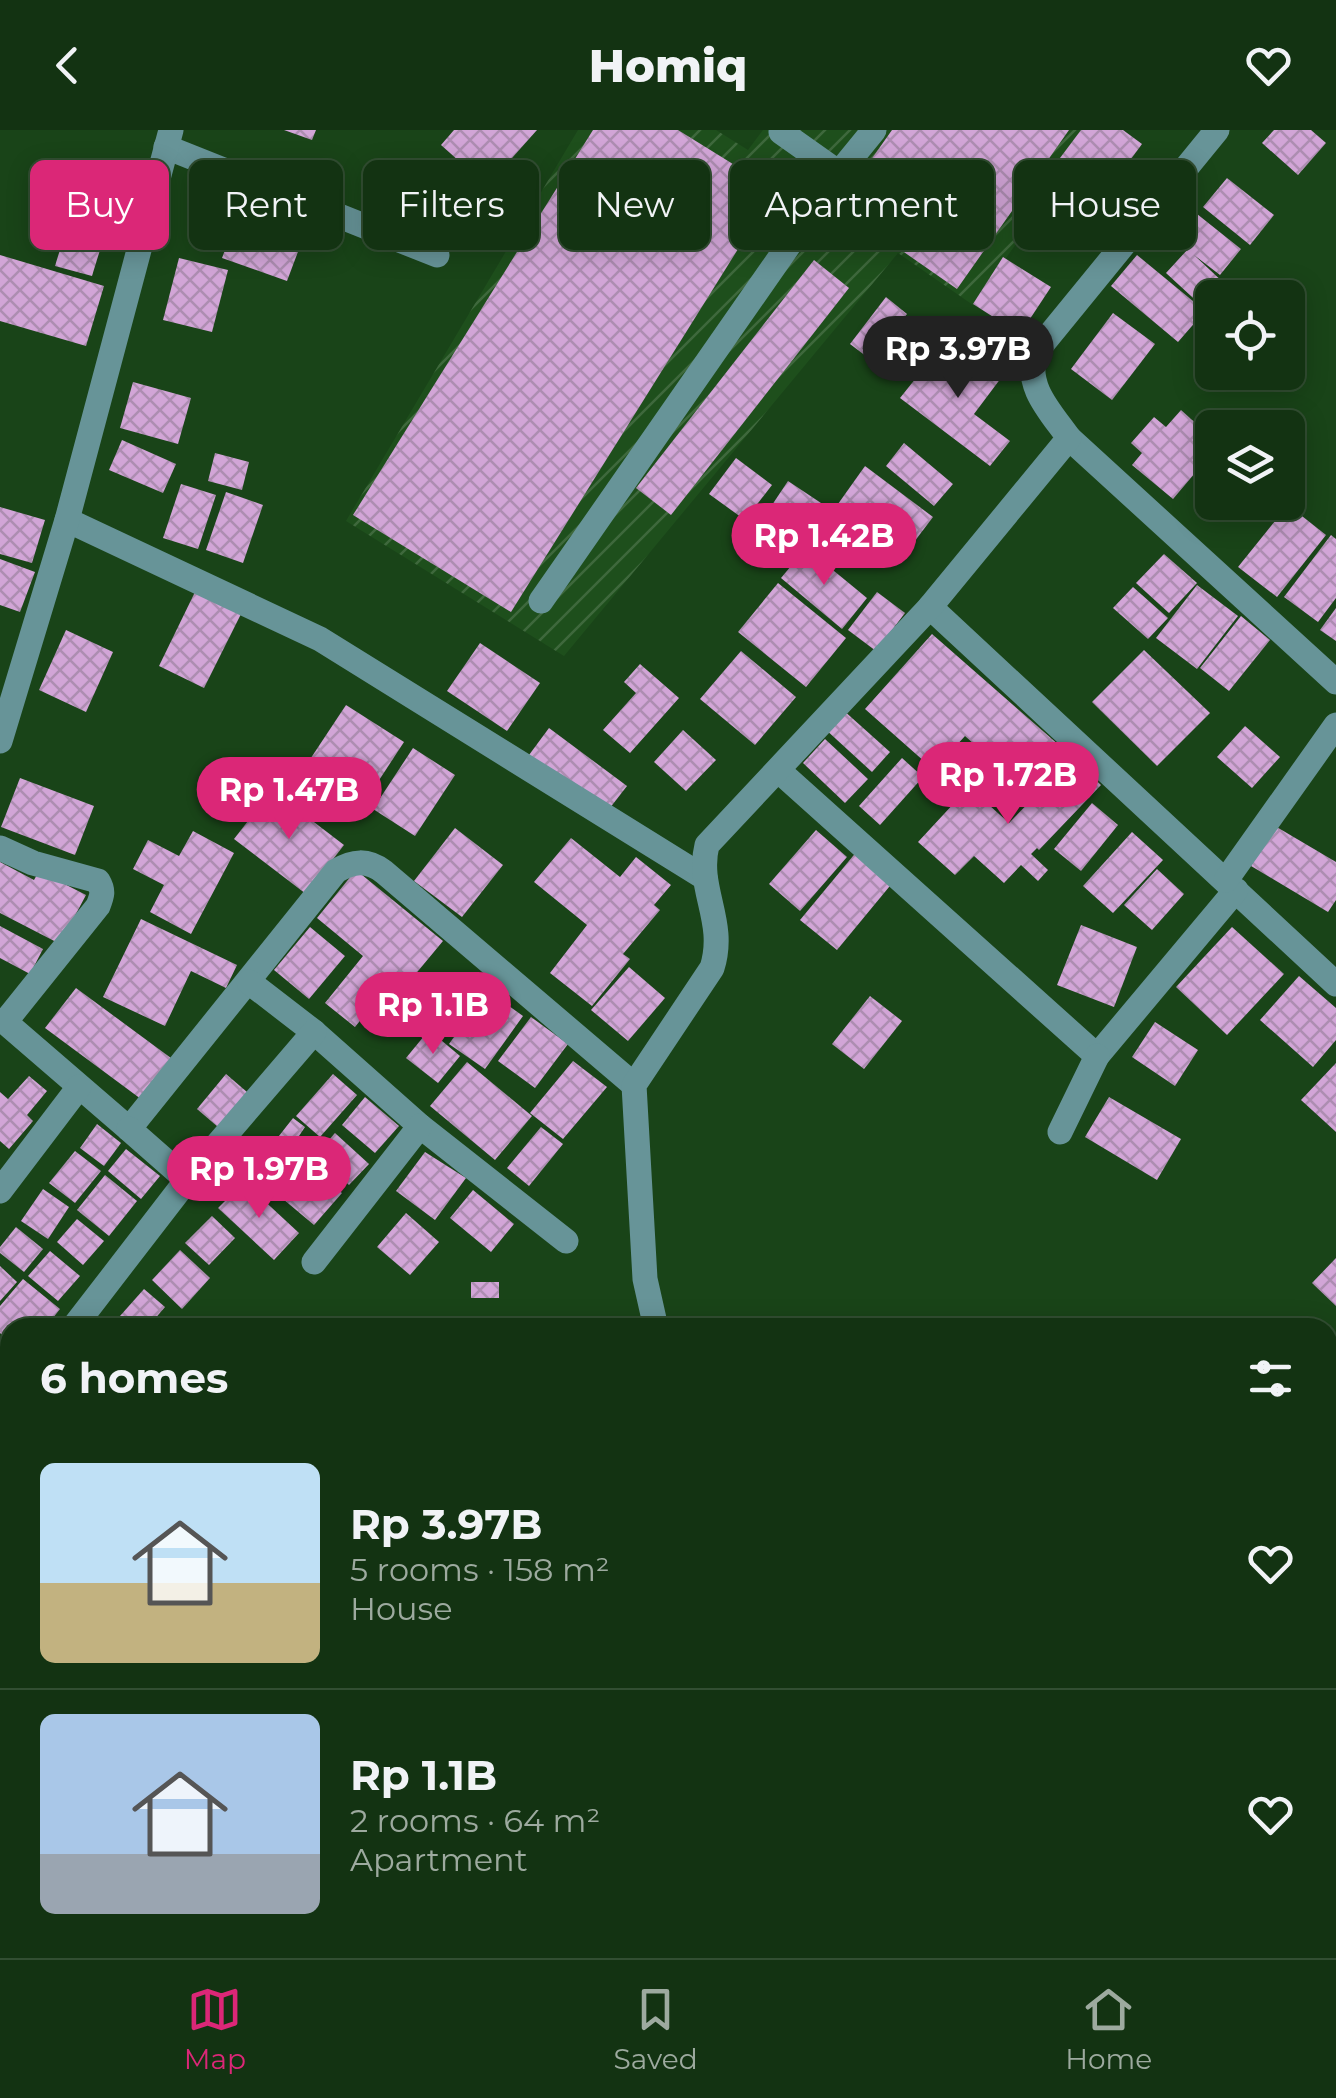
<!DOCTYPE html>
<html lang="en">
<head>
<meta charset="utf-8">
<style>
	body { margin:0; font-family:Montserrat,sans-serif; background:#1c3b1b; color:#f1f3f6; height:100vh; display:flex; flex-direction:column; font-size:38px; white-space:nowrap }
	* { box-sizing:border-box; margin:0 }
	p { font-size:32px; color:#9daa9f }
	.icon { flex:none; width:55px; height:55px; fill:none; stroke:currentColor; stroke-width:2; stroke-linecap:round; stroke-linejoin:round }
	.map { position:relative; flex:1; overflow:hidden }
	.side { position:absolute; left:0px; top:1188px; width:1338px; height:642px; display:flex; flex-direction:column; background:#133312; border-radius:30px 30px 0 0; box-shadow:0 5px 25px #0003,0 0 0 2px #324e32 }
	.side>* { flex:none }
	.banner { position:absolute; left:30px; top:30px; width:1278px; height:90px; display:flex; gap:20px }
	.fabs { position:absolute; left:1195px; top:150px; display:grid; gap:20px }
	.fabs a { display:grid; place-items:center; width:110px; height:110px; border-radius:15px; background:#133312; box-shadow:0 5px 25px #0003,0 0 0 2px #324e32; font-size:50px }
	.price { position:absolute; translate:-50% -85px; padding:0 22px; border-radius:35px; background:#db2777; color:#fff; font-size:32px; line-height:65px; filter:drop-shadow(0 2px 5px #0008) }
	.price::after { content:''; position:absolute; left:50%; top:60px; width:30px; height:22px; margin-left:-15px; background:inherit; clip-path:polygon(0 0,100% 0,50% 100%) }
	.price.active { background:#222; color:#fff }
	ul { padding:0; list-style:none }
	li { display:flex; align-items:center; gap:30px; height:250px; padding:0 40px }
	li+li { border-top:2px solid #324e32 }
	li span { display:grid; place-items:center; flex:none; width:280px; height:200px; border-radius:15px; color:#555 }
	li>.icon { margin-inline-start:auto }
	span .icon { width:120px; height:120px; fill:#fffc; stroke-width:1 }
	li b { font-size:42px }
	h2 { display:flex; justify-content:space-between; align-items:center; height:120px; padding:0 40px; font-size:42px }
	.chip { padding:0 35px; border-radius:15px; background:#133312; box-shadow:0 5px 25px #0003,0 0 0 2px #324e32; font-size:35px; line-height:90px }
	.chip.active { background:#db2777; color:#fff }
	header { display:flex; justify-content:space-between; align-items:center; height:130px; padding:0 40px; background:#133312; font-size:45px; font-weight:800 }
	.menu { display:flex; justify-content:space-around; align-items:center; height:140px; border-top:2px solid #324e32; background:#133312; font-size:28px; color:#9daa9f }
	.menu a { display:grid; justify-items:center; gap:5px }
	.menu .active { color:#db2777 }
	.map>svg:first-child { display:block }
</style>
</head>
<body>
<header><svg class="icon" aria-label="back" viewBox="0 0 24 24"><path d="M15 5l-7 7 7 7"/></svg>Homiq<svg class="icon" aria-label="heart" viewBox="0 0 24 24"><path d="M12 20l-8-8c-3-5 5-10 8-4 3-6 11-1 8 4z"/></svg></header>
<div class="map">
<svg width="1336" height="1828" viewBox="0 0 1336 1828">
	<defs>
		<pattern id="industrial-furrows" width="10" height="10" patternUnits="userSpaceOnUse" patternTransform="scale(2.5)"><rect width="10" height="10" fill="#1e4f1c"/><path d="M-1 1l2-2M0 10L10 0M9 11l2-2" fill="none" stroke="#3e683c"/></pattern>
		<pattern id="building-cross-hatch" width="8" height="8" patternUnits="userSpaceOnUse" patternTransform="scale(2.5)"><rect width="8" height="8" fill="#d2a5d7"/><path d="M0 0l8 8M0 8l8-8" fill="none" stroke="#ad8db1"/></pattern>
	</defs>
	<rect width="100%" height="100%" fill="#194418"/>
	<path fill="url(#industrial-furrows)" d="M578 0H716L748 20 763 0H1096L973 175 898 123 564 526 346 391Z"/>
	<g fill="url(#building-cross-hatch)">
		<path d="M284 0H316L312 10Z"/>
		<path d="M454 0H537L487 56 441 15Z"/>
		<path d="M593 0H678L775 60 511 482 353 385Z"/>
		<path d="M892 0H1069L957 159 855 88 884 46 868 34Z"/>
		<path d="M1081 0H1123L1142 14 1095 78 1048 44Z"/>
		<path d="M1274 0H1311L1326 13 1298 45 1262 13Z"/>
		<path d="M399 36 466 55 452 105 385 86Z"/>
		<path d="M1227 48 1274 85 1250 115 1203 77Z"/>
		<path d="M243 72 308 95 287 151 222 128Z"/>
		<path d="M1182 72 1241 119 1220 145 1194 125 1226 155 1204 178 1166 143 1188 119 1184 117 1187 113 1164 94Z"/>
		<path d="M74 74 111 84 92 146 55 136Z"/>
		<path d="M0 125 104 156 86 216 0 191Z"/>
		<path d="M1137 125 1205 181 1178 212 1111 156Z"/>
		<path d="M1003 127 1051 157 1020 204 973 174Z"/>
		<path d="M179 128 228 140 212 202 163 190Z"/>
		<path d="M814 130 849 158 671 385 636 358Z"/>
		<path d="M886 167 907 184 871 230 850 214Z"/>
		<path d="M1113 183 1155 214 1112 270 1071 239Z"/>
		<path d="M951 210 1001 248 974 284 1010 311 990 336 900 268 920 243 924 246Z"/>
		<path d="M133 252 191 268 178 314 120 298Z"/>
		<path d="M1181 280 1201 298 1212 285 1227 298H1212V323L1173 369 1132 335 1142 323 1131 313 1154 287 1166 297Z"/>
		<path d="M122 310 176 334 163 363 109 340Z"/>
		<path d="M904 313 953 354 934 376 886 336Z"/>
		<path d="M215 323 249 332 242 360 208 351Z"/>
		<path d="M736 328 772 355 745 390 709 364Z"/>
		<path d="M865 336 933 387 905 424 838 374Z"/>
		<path d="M788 351 866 403 841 438 764 387Z"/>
		<path d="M181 354 216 365 198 419 163 408Z"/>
		<path d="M226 362 263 375 243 433 206 420Z"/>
		<path d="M1288 375 1326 405 1277 467 1238 437Z"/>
		<path d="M0 377 45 390 32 433 0 424Z"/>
		<path d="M1331 405 1336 409V468L1318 492 1284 467Z"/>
		<path d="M806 418 867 468 842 499 781 448Z"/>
		<path d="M1164 424 1197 453 1169 483 1136 453Z"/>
		<path d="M0 429 35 442 20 482 0 475Z"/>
		<path d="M778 453 846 508 806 557 738 502Z"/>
		<path d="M1197 455 1238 486 1197 539 1156 508Z"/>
		<path d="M1133 457 1168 488 1148 509 1113 478Z"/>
		<path d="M195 462 241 484 204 558 159 536Z"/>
		<path d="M877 462 905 483 876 521 848 500Z"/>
		<path d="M1336 478V511L1320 500Z"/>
		<path d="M1241 486 1270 510 1229 561 1200 538Z"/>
		<path d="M66 500 113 522 86 582 39 560Z"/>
		<path d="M932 504 1060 616 1023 658 965 606 934 640 865 579Z"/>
		<path d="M480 513 540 553 507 601 447 561Z"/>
		<path d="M1144 520 1210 583 1157 636 1092 572Z"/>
		<path d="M741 521 796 567 755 615 700 569Z"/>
		<path d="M640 534 679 568 630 623 603 600 636 563 624 552Z"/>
		<path d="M346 575 404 612 353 690 295 652Z"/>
		<path d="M842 579 890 622 872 642 824 598Z"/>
		<path d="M1245 596 1280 627 1252 658 1217 627Z"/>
		<path d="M549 598 627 656 606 683 529 625Z"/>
		<path d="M683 600 716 630 686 661 654 632Z"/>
		<path d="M825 609 868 649 845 673 803 633Z"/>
		<path d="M413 618 455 645 415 706 373 679Z"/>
		<path d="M902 628 923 647 880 695 859 676Z"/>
		<path d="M1072 628 1101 655 1039 720 1037 718 1031 724 1048 740 1038 751 1021 735 1004 753 974 726 955 745 918 712 969 657 1009 693Z"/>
		<path d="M20 648 94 676 75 725 1 697Z"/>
		<path d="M272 660 344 715 306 764 234 709Z"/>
		<path d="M1092 673 1118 695 1081 741 1054 719Z"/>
		<path d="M1275 696 1336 732V770L1328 782 1251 736Z"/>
		<path d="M455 698 503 735 462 787 414 751Z"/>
		<path d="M816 700 847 727 800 781 769 754Z"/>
		<path d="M193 701 234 723 191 804 150 782 164 755 133 739 148 710 179 726Z"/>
		<path d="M1132 702 1163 730 1113 783 1083 756Z"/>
		<path d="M571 708 620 747 636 727 671 755 654 775 660 780 623 824 630 829 592 876 550 843 587 795 534 752Z"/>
		<path d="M858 720 894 751 837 820 800 790Z"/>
		<path d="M0 732 34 750 39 741 86 765 60 814 0 783Z"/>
		<path d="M1157 739 1184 764 1152 800 1124 775Z"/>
		<path d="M356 740 443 811 404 858 393 850 355 897 325 873 363 826 317 788Z"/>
		<path d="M141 789 237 835 226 858 191 841 165 896 103 867Z"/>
		<path d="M1081 795 1137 817 1114 877 1057 855Z"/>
		<path d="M0 796 43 819 30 844 0 828Z"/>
		<path d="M310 797 345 826 309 869 274 840Z"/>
		<path d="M1232 797 1284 844 1227 905 1176 857Z"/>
		<path d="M629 837 665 868 628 911 591 880Z"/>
		<path d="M1299 846 1336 878V910L1313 937 1260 890Z"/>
		<path d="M76 858 175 931 145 972 45 898Z"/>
		<path d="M487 860 523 886 485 939 449 914Z"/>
		<path d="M870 866 902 891 864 939 832 914Z"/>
		<path d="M531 887 568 914 535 958 498 931Z"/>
		<path d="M1155 892 1198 920 1175 956 1132 927Z"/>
		<path d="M429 900 460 926 438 953 406 928Z"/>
		<path d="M573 931 607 957 563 1009 530 983Z"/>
		<path d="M467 932 532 986 495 1030 430 976Z"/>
		<path d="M1336 933V1002L1301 970Z"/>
		<path d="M226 944 247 962 218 997 197 979Z"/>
		<path d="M333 944 357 965 320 1007 296 986Z"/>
		<path d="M29 946 47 961 27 985 33 991 9 1019 0 1011V962L8 969Z"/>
		<path d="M365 967 399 996 375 1023 342 995Z"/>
		<path d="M1109 967 1181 1009 1157 1050 1085 1007Z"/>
		<path d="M293 988 305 997 299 1006 310 1015 298 1029 275 1011Z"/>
		<path d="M97 994 121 1013 104 1036 80 1018Z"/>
		<path d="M541 997 563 1014 529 1056 507 1038Z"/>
		<path d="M335 1003 369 1034 349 1055 316 1025Z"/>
		<path d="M272 1012 296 1032 269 1064 245 1044Z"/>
		<path d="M126 1019 160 1046 141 1069 108 1041Z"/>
		<path d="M75 1021 101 1041 75 1073 49 1053Z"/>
		<path d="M425 1022 466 1048 435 1090 396 1061Z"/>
		<path d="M310 1037 342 1063 314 1095 283 1069Z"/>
		<path d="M105 1045 137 1071 109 1106 77 1080Z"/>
		<path d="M244 1052 299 1103 274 1130 218 1078Z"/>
		<path d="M43 1059 69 1077 48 1109 21 1091Z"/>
		<path d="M473 1060 514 1094 491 1122 450 1088Z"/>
		<path d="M406 1083 439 1112 410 1145 377 1117Z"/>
		<path d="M212 1086 235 1108 209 1135 185 1113Z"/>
		<path d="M77 1089 104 1111 83 1135 57 1112Z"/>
		<path d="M16 1097 43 1119 24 1142 0 1123V1117Z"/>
		<path d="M180 1120 210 1148 182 1179 152 1150Z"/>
		<path d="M50 1121 80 1146 58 1171 28 1146Z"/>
		<path d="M1336 1128V1176L1312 1153Z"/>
		<path d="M0 1136 17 1152 0 1171Z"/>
		<path d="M23 1149 60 1179 45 1198H10V1212L0 1203V1176Z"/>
		<rect x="471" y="1152" width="28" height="16"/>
		<path d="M144 1159 165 1177 147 1198H133L120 1186Z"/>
		<path d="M10 1573V1623L0 1617V1590Z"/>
		<path d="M3 1725 10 1728V1780L0 1775V1731Z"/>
		<path d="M0 1797 10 1802V1820H43L57 1828H0Z"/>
		<path d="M64 1820H109L104 1828H78Z"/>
	</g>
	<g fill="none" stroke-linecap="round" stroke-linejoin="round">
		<g stroke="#679498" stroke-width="25">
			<path d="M781 2 839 43 874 0"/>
			<path d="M166 17 437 125"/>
			<path d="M1069 308 1336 552"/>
			<path d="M67 390 320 509 705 748"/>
			<path d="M541 471 839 43"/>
			<path d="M930 477 1336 854"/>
			<path d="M0 611 67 390 171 0"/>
			<path d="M779 641 1097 926 1236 760"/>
			<path d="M0 718 33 733 98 751C104 761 102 766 98 776L5 892 129 999 336 741C353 731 367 729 384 742L634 955"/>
			<path d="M1226 750 1336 595"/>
			<path d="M249 852 314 902 420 996 566 1111"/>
			<path d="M129 999 187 1050"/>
			<path d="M1060 1002 1097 926"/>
			<path d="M0 1061 79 957"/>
			<path d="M314 1132 420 996"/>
			<path d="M73 1198 187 1050 314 902"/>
			<path d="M656 1198 645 1149 634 955 712 838C727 791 696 759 707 715L930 477 1069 308C1050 281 1025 257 1035 223L1217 0"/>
			<path d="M0 1226 10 1235"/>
			<path d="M0 1293 10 1280"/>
			<path d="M0 1697 10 1702"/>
			<path d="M1328 1793 1336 1799"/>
			<path d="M130 1828 135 1820"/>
			<path d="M523 1828 524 1820"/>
		</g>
	</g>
</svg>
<div class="fabs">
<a><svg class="icon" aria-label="locate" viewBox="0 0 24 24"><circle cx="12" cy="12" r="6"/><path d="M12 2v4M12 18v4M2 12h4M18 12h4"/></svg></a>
<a><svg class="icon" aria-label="layers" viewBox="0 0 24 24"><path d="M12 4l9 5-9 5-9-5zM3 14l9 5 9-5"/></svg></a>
</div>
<b class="price active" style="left:958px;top:271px">Rp 3.97B</b>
<b class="price" style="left:824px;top:458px">Rp 1.42B</b>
<b class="price" style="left:1008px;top:697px">Rp 1.72B</b>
<b class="price" style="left:289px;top:712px">Rp 1.47B</b>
<b class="price" style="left:433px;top:927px">Rp 1.1B</b>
<b class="price" style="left:259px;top:1091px">Rp 1.97B</b>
<div class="banner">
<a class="chip active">Buy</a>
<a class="chip">Rent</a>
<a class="chip">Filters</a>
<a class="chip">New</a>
<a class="chip">Apartment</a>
<a class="chip">House</a>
</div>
<section class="side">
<h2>6 homes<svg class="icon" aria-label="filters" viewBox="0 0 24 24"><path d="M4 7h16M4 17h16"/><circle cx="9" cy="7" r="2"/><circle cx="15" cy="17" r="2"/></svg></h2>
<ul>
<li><span style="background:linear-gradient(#bfe0f5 60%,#c2b280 0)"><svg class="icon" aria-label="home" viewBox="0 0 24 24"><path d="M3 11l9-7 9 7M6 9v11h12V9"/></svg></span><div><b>Rp 3.97B</b><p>5 rooms · 158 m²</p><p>House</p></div><svg class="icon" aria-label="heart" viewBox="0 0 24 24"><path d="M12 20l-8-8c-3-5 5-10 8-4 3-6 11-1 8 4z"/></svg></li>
<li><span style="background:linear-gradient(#a9c7e8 70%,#9aa5b1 0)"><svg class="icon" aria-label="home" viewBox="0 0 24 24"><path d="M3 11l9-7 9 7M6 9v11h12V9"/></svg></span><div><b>Rp 1.1B</b><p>2 rooms · 64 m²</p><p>Apartment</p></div><svg class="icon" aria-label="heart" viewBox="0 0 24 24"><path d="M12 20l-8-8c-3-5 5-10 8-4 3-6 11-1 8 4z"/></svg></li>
</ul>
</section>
</div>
<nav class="menu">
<a class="active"><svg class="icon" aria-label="map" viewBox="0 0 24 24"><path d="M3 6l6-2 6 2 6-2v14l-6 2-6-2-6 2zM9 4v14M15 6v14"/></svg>Map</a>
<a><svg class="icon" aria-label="saved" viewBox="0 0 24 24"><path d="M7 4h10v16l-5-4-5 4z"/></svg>Saved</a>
<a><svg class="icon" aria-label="home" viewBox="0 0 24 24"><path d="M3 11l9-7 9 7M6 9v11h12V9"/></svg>Home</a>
</nav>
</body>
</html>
